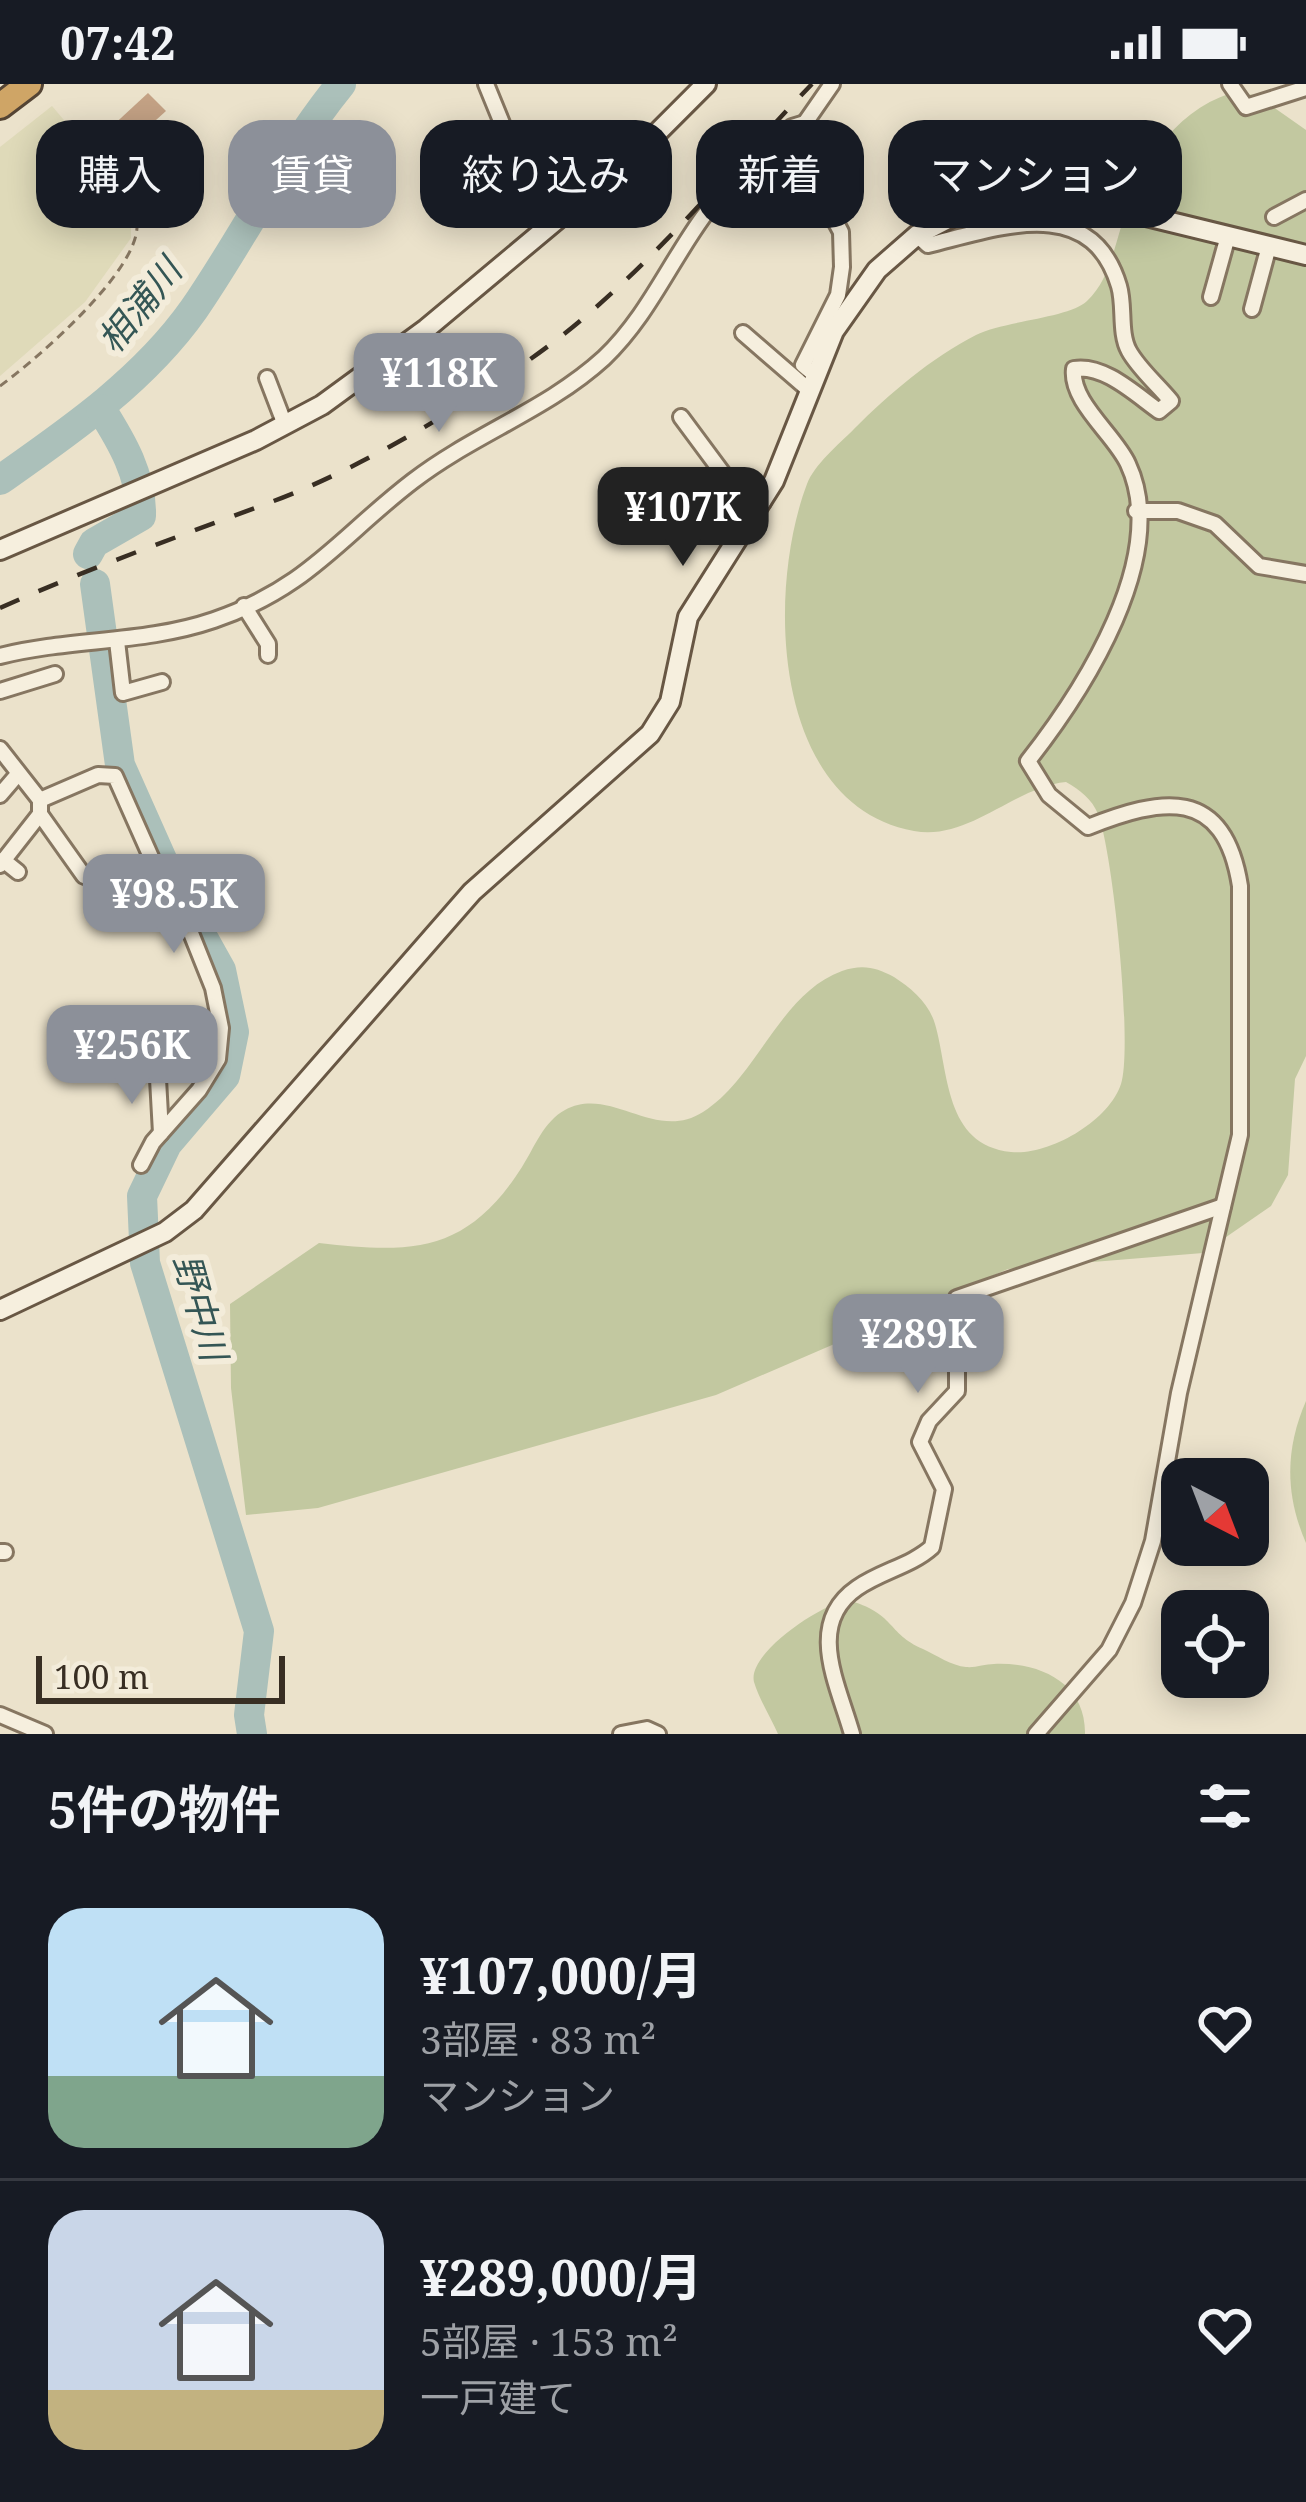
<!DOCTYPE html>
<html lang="ja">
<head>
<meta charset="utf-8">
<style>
	body { margin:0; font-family:"Noto Serif","Noto Sans JP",serif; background:#20242c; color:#f1f3f6; height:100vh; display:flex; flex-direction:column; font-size:45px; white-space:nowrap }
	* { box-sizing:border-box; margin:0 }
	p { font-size:39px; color:#9ea1a6 }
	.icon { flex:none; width:66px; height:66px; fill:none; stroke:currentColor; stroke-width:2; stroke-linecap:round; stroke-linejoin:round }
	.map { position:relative; height:1650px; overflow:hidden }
	.side { display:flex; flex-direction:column; background:#171b24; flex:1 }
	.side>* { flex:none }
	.hud { position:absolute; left:36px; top:36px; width:1236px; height:108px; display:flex; gap:24px }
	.needle { width:78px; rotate:138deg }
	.fabs { position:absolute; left:1161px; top:1374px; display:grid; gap:24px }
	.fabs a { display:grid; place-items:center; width:108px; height:108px; border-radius:24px; background:#171b24; box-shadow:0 6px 30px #0003; font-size:60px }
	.scale { position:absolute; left:36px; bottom:30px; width:249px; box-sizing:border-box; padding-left:12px; border:6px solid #382e23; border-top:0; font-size:33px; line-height:42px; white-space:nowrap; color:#382e23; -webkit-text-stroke:9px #f3ecda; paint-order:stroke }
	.price { position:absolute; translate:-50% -102px; padding:0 27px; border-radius:24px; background:#8c9099; color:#fff; font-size:39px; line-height:78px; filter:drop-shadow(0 3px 6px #0008) }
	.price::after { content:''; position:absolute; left:50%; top:72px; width:36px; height:27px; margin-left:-18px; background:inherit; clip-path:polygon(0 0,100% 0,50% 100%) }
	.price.current { background:#222; color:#fff }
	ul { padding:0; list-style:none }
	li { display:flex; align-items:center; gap:36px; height:300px; padding:0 48px }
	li+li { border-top:3px solid #363941 }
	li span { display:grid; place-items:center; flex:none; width:336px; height:240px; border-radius:36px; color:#555 }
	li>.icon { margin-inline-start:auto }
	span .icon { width:144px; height:144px; fill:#fffc; stroke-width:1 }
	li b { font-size:51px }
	h2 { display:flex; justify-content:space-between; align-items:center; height:144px; padding:0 48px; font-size:51px }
	.pill { padding:0 42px; border-radius:36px; background:#171b24; box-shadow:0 6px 30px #0003; font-size:42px; line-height:108px }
	.pill.current { background:#8c9099; color:#fff }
	.status { display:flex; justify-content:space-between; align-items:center; height:84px; padding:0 60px; background:#171b24; direction:ltr }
	.status svg { height:33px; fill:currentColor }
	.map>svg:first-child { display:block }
</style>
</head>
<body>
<div class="status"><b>07:42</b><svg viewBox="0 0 49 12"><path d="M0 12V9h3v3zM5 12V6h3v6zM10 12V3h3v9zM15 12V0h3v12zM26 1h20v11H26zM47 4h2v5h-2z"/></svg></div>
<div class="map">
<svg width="1306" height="1650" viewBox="0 0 1306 1650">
	<rect width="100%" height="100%" fill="#ebe2cb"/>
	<path fill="#dfdab9" d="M52 22 131 115V154L85 218 0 292V63Z"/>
	<g fill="#c2c8a0">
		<path d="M1231 9 1256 11 1306 46V972L1295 995 1288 1091 1271 1122 1203 1169 1008 1185 716 1311 318 1424 246 1431 231 1304 230 1220 319 1159C413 1170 467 1169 522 1083 534 1064 544 1037 565 1026 611 1001 655 1059 703 1028 758 993 779 910 842 887 862 880 876 883 894 893 911 904 929 919 935 940 949 988 944 1061 1011 1068 1049 1072 1109 1037 1121 1000 1133 963 1113 768 1098 730 1092 715 1080 706 1066 698 1014 703 969 757 914 747 772 721 766 508 807 400 814 381 839 360 854 345 889 310 931 274 976 251 1003 237 1070 234 1087 217 1108 197 1113 169 1121 143 1138 85 1171 29 1231 9Z"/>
		<path d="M1306 1317V1459C1285 1411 1285 1365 1306 1317Z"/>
		<path d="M847 1516C896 1529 886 1549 923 1565 936 1571 952 1582 966 1583 975 1584 985 1580 994 1580 1040 1578 1086 1599 1085 1650H778C771 1634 759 1615 754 1598 747 1569 822 1520 847 1516Z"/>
	</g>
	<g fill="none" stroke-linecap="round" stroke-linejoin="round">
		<g stroke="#abc0ba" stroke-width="30">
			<path d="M0 396C70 347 144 296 194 225 245 151 284 70 341 0"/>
			<path d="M88 470 94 459 141 432C142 392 122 358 101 325"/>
			<path d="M95 500 120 681 173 800 221 886 234 948 225 992 167 1060 142 1112 145 1179 259 1547 249 1631 252 1650"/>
		</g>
	</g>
	<path fill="#c4a285" d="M148 9 166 27 125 64 108 46Z"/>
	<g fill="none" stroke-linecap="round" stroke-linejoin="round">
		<defs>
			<g id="street">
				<path d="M486 0 515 71 563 130"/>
				<path d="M1230 0 1246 23 1306 4"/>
				<path d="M1274 133 1306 116"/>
				<path d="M917 151 928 161C998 144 1091 108 1119 202 1125 222 1119 249 1129 267 1139 285 1158 301 1171 317L1159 327C1135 310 1104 280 1074 285 1070 318 1115 351 1128 380 1171 472 1083 607 1028 677L1049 711 1088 743C1161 714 1224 701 1240 802V1051L1179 1309 1153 1457 1133 1519 1109 1566 1036 1650"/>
				<path d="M1211 213 1228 152"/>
				<path d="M1252 225 1269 162"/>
				<path d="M743 249 810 307"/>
				<path d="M816 292 803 281 838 211 842 183 841 148 820 109 805 39 832 0"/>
				<path d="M267 294 285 341"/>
				<path d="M681 333 727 395 763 418"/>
				<path d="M1136 427H1178L1215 440 1259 482 1306 490"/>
				<path d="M244 522 268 560V571"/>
				<path d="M117 557 123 609 162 598"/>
				<path d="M0 572C71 554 144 560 214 536 308 504 341 452 413 397 474 350 547 326 604 274 647 233 669 180 703 133 728 100 764 72 792 43L805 39"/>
				<path d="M0 607 55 590"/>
				<path d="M0 665 40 716V730L84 792"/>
				<path d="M0 711 18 690"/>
				<path d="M40 716 98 691 115 692 175 827 191 849 213 904 221 944 218 975 199 1006 153 1058 141 1081"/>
				<path d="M3 776 18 788"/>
				<path d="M0 781 40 730"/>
				<path d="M158 995 161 1049"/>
				<path d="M0 1468H5"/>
				<path d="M0 1631 45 1650"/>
				<path d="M621 1650 647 1645 658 1650"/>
				<path d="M852 1650C838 1600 805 1540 857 1504 881 1487 911 1482 932 1463L944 1405 920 1358 929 1337 957 1307V1214L1223 1122"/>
			</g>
			<g id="secondary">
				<path d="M0 466 256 356 322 321 426 245 639 67 706 0"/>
				<path d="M0 1226 165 1148 194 1126 472 808 650 650 670 618 688 533 774 397 834 247 877 186 917 151 967 125 1020 111 1056 110 1306 171"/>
			</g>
			<path id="highway" d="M0 22 29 0"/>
		</defs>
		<use href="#street" stroke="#867661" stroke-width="20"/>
		<use href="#secondary" stroke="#685744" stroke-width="24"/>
		<use href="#highway" stroke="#544434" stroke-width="30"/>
		<path stroke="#867661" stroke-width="3" stroke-dasharray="9 6" stroke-linecap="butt" d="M0 302C37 275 140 186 137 140"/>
		<use href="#street" stroke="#f6efde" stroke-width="14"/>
		<use href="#secondary" stroke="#f6efde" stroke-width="18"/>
		<use href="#highway" stroke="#cfa566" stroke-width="24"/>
		<path stroke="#382e23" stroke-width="4.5" stroke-dasharray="21 21" stroke-linecap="butt" d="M0 524C89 484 180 452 271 418 359 386 480 314 555 257 650 184 729 86 812 0"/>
	</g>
	<g text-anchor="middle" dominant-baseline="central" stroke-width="12" stroke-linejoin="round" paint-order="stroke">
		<g font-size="36" font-style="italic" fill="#345655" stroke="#f3ecda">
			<text transform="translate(139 221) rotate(-51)">相浦川</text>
			<text transform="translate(201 1223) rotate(74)">野中川</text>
		</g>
	</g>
</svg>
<div class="fabs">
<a><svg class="needle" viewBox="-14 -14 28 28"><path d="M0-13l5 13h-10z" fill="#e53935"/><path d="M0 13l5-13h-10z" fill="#9ea1a6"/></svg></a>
<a><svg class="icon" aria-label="locate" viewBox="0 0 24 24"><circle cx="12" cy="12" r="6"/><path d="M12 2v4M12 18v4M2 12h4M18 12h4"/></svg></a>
</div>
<div class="scale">100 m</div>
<b class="price" style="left:439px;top:351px">¥118K</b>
<b class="price current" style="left:683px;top:485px">¥107K</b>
<b class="price" style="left:174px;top:872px">¥98.5K</b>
<b class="price" style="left:132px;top:1023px">¥256K</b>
<b class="price" style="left:918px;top:1312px">¥289K</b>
<div class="hud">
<a class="pill">購入</a>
<a class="pill current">賃貸</a>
<a class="pill">絞り込み</a>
<a class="pill">新着</a>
<a class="pill">マンション</a>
</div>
</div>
<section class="side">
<h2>5件の物件<svg class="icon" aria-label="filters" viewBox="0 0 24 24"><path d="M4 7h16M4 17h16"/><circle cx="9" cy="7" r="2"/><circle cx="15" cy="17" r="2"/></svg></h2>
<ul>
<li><span style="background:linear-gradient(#bfe0f5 70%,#7fa58c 0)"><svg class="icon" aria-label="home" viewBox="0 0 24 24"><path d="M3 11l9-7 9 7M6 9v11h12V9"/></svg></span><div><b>¥107,000/月</b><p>3部屋 · 83 m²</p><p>マンション</p></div><svg class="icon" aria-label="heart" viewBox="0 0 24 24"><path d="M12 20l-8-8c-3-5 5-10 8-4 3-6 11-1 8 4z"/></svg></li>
<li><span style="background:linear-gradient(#c9d6e8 75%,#c2b280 0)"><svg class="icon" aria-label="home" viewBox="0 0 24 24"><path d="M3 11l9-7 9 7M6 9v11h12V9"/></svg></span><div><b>¥289,000/月</b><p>5部屋 · 153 m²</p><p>一戸建て</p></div><svg class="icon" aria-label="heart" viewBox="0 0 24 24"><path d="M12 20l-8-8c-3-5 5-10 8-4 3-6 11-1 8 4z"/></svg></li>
</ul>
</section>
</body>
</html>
